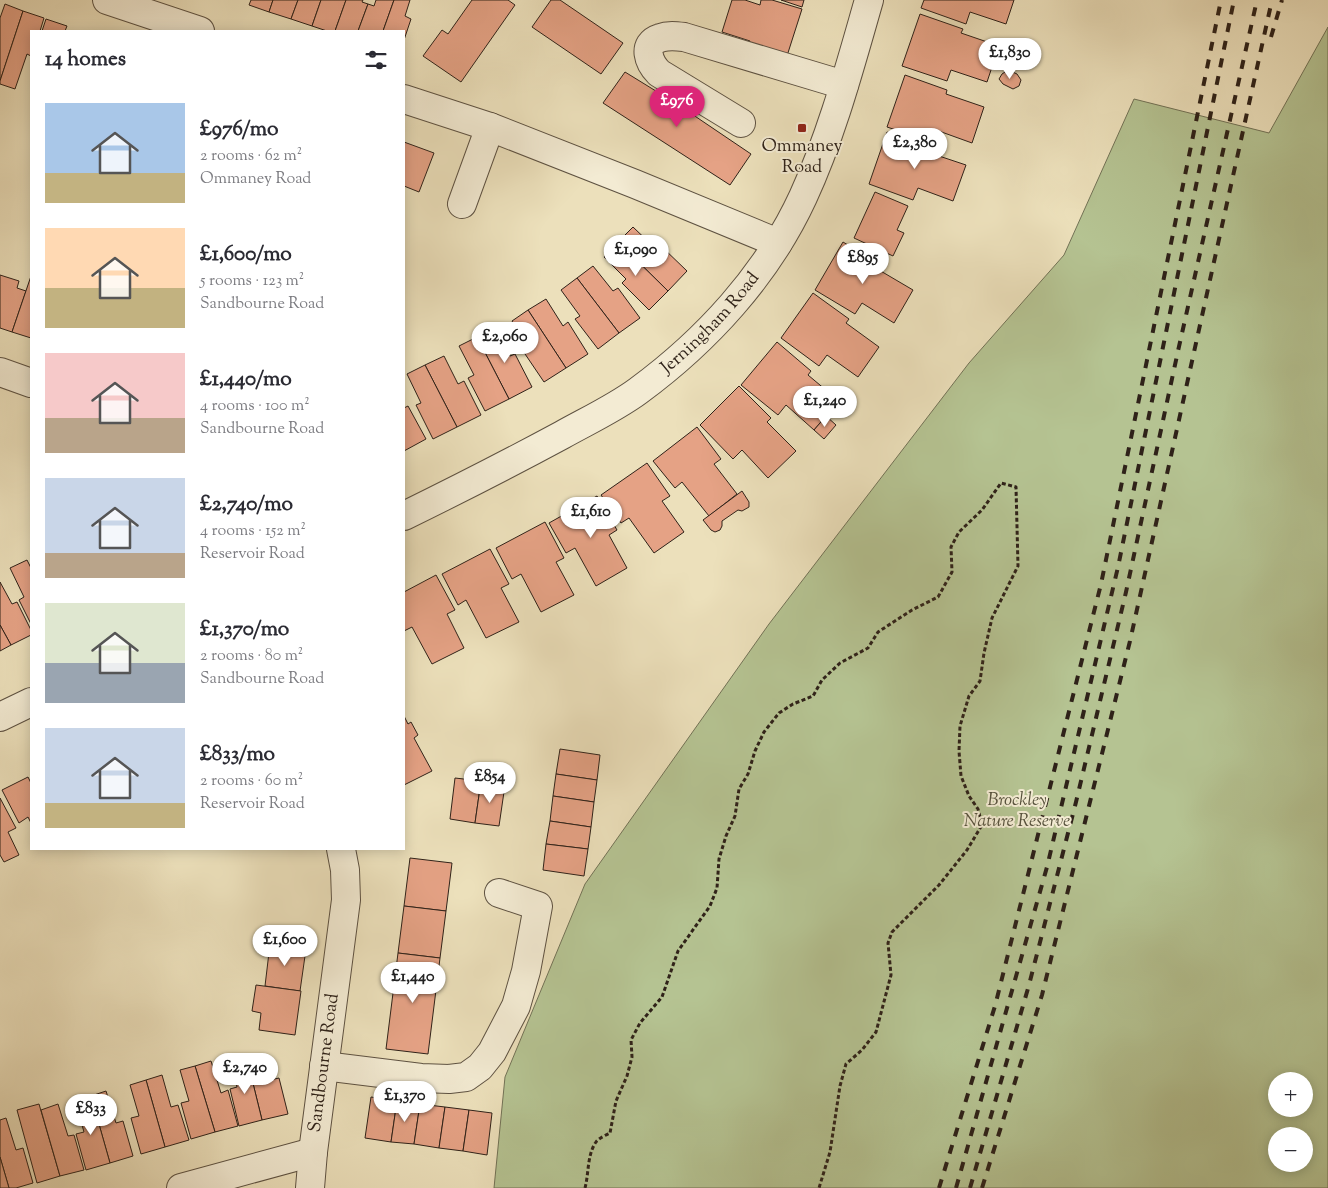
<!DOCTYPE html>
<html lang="en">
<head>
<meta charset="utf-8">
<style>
	body { margin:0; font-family:"Sorts Mill Goudy",serif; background:#f2f2f3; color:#2b2b33; height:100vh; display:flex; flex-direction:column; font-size:19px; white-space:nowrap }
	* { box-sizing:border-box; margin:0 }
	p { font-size:16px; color:#7c7c81 }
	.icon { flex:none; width:28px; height:28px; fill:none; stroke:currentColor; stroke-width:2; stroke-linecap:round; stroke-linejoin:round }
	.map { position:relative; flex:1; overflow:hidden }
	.details { position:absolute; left:30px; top:30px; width:375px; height:820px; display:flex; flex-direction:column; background:#fff; border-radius:0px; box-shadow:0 2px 12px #0003 }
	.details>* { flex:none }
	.tools { position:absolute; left:1268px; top:1072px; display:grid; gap:10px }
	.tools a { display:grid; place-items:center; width:45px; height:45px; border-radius:50%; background:#fff; box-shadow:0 2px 12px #0003; font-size:25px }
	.price { position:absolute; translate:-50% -42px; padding:0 11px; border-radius:18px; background:#fff; color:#222; font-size:16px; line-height:32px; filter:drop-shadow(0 1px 2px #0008) }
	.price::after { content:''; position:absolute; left:50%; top:30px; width:15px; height:11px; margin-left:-8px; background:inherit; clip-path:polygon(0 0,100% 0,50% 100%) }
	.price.active { background:#db2777; color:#fff }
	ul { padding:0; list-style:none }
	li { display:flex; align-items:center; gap:15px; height:125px; padding:0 15px }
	li span { display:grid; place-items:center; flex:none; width:140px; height:100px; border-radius:0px; color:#555 }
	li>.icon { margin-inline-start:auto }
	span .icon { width:60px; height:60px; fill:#fffc; stroke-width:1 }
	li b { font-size:21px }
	h2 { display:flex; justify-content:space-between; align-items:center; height:60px; padding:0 15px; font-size:21px }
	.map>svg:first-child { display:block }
</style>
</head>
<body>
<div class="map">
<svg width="1328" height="1188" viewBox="0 0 1328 1188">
	<rect width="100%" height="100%" fill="#ece0bb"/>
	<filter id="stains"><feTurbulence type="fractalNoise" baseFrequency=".004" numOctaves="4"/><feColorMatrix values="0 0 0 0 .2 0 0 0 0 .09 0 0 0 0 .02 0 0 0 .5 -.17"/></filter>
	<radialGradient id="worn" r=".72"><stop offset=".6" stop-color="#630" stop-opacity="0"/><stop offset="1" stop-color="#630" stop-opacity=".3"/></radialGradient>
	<path fill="#b5c392" stroke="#727256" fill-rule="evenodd" d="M1328 27V1188H494L505 1077 585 884 769 624 969 363 1064 255 1134 99 1269 133ZM1304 1081V1109H1276V1081ZM1276 1136H1304V1164H1276Z"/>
	<g fill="#e5a285" stroke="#2f2219">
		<path d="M251 0H273L269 12 249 5Z"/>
		<path d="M273 0H298L291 19 269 12Z"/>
		<path d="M298 0H321L312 26 291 19Z"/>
		<path d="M321 0H346L335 31H327L312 26Z"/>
		<path d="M346 0H363L362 2 368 4 358 31H335Z"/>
		<path d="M376 0H394L383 31H358L368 4 374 6Z"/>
		<path d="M394 0H410L405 16 411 19 404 40V31H383Z"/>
		<path d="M472 0H508L515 5 461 82 423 56 442 30 448 34Z"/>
		<path d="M551 0H560L623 43 601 74 532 27Z"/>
		<path d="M732 0H745L760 5 761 0H772L802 9 786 59 748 47 750 41 722 32Z"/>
		<path d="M781 0H804L802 7Z"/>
		<path d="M924 0H1014L1006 24 970 12 966 24 921 8Z"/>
		<path d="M5 4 23 11 0 81V18Z"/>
		<path d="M23 11 44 18 40 31H31V56L27 54 15 89 0 84V81Z"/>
		<path d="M920 14 963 29 961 33 999 46 987 82 951 70 947 81 902 66Z"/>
		<path d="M46 19 67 26 65 31H42Z"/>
		<path d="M1008 70 1017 74 1021 80 1019 86 1013 89 1003 84 999 79 1002 74Z"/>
		<path d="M625 72 677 104 751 154 730 185 603 103Z"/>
		<path d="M905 75 947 90 946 94 984 107 972 143 936 130 932 142 887 127Z"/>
		<path d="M887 132 929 147 927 152 966 165 953 201 918 188 913 200 869 184Z"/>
		<path d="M404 142 434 153 419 192 404 186Z"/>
		<path d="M875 192 908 206 897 230 904 233 893 256 854 238Z"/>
		<path d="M633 227 656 249 660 245 687 271 668 291 618 242Z"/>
		<path d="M618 242 668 291 649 310 622 283 626 279 604 257Z"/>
		<path d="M843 242 881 265 879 270 913 290 894 323 862 303 855 314 815 290Z"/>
		<path d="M593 266 613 291 618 288 640 318 619 333 577 278Z"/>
		<path d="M0 275 19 281 17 288 26 291 12 332 0 328Z"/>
		<path d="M31 276V338L12 332Z"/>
		<path d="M577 278 619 333 598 349 575 319 580 316 561 290Z"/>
		<path d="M813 293 849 319 846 323 879 347 858 377 827 355 819 366 781 338Z"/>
		<path d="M546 299 563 326 568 322 588 354 566 368 528 310Z"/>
		<path d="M528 310 566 368 544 382 523 351 528 347 512 321Z"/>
		<path d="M495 328 510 356 515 354 532 387 509 399 477 337Z"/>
		<path d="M477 337 509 399 485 411 468 378 474 375 459 346Z"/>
		<path d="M777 342 811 371 808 375 839 401 814 430 786 405 778 415 741 385Z"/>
		<path d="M444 356 458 384 464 381 481 415 457 427 425 365Z"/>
		<path d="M425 365 457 427 433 439 416 405 421 403 407 374Z"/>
		<path d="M739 386 771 418 767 422 796 451 768 478 742 450 733 459 700 425Z"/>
		<path d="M408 406 426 439 404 451V408Z"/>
		<path d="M826 416 836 425 824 439 814 430Z"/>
		<path d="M697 427 721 459 714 464 737 494 709 516 682 482 675 488 653 461Z"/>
		<path d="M647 463 670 496 662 501 684 532 654 553 629 518 621 523 601 495Z"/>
		<path d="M742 491 749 502V507L742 511 738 510 722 521V526L720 530 715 532 711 530 703 520Z"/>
		<path d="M597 496 617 530 609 535 627 568 596 586 575 548 566 553 549 523Z"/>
		<path d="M545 522 564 558 556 562 574 595 541 612 521 574 512 579 496 548Z"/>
		<path d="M490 549 509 584 501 588 519 622 486 638 466 600 458 605 442 574Z"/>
		<path d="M27 560 31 568V624L19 600 24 597 10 568Z"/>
		<path d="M436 575 455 610 447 614 464 648 432 664 412 627 404 631V592Z"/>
		<path d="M0 582 12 604 17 602 31 630V635L11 645 0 625Z"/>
		<path d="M0 625 11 645 0 651Z"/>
		<path d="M404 716 408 724 411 722 418 735 414 738 432 771 404 785Z"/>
		<path d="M560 749 600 755 597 780 556 774Z"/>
		<path d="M556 774 597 780 594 802 553 796Z"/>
		<path d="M28 777 31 783V823L28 817 19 823 2 790Z"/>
		<path d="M455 778 481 781 475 823 450 819Z"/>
		<path d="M481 781 505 785 499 826 475 823Z"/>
		<path d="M553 796 594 802 591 827 550 821Z"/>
		<path d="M0 798 16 828 8 832 19 855 4 862 0 855Z"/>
		<path d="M550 821 591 827 588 849 546 844Z"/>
		<path d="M546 844 588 849 584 876 543 870Z"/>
		<path d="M410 858 452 863 446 911 404 906Z"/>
		<path d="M404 906 446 911 440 958 398 953Z"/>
		<path d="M270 944 306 949 300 991 265 986Z"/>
		<path d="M398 953 440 958 428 1054 386 1049Z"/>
		<path d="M256 985 301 991 295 1035 259 1030 261 1013 252 1011Z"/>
		<path d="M260 1056 266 1081 279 1078 288 1114 262 1120 247 1059Z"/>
		<path d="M247 1059 262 1120 239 1126 230 1089 237 1087 231 1063Z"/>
		<path d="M211 1061 221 1093 228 1090 238 1126 215 1132 195 1066Z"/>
		<path d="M195 1066 215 1132 191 1139 181 1103 189 1101 180 1070Z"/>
		<path d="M162 1075 171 1107 178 1105 189 1140 165 1147 146 1080Z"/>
		<path d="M146 1080 165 1147 141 1154 131 1118 139 1116 130 1085Z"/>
		<path d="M106 1091 116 1123 123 1121 133 1156 110 1163 91 1096Z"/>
		<path d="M91 1096 110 1163 86 1170 76 1134 84 1132 75 1101Z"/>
		<path d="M371 1097 397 1101 391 1142 365 1138Z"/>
		<path d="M397 1101 420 1104 414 1144 391 1142Z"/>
		<path d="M39 1104 60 1176 37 1183 17 1110Z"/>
		<path d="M58 1104 68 1136 74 1135 84 1170 60 1176 41 1110Z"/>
		<path d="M420 1104 445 1107 439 1148 414 1144Z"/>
		<path d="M445 1107 469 1110 463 1151 439 1148Z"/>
		<path d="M469 1110 492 1113 487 1155 463 1151Z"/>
		<path d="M6 1118 16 1150 23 1148 33 1183 16 1188H9L0 1157V1120Z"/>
		<path d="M0 1157 9 1188H0Z"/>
	</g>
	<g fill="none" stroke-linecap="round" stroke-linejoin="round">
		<defs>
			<g id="minor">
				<path d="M107 0 200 31"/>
				<path d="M404 99 490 127 635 184 778 243"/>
				<path d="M741 123 659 73C649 63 641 44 660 38 668 35 676 36 684 37L844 85"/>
				<path d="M462 204 490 127"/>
				<path d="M0 372 31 383"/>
				<path id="s1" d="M404 516C457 490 510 463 562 435 587 421 615 408 638 391 706 341 767 275 803 197 832 134 850 66 869 0"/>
				<path d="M0 717 31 702"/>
				<path d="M324 1066 421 1078 449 1079 466 1077 480 1067 492 1052 516 1006 526 971 538 906 499 893"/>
				<path d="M181 1188 313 1152"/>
				<path id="s2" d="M310 1188 313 1152 346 900 345 870 341 849"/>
			</g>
		</defs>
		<use href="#minor" stroke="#5e5242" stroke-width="30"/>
		<path stroke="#2f2219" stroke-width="3" stroke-dasharray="4 2.5" stroke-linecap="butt" d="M585 1188C589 1173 587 1155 596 1142 599 1138 606 1135 610 1133L616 1101 627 1076 632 1057 631 1040 640 1023 662 997 678 951 710 906 717 888 719 859 726 836 735 816 739 789 748 774 755 751 764 732 779 713 793 704 813 696 822 680 840 663 868 648 878 632 912 610 938 597 952 572 951 547 959 532 982 510 1001 483 1016 487 1018 566 992 618 984 653 980 681 969 696 960 726 959 751 961 776 969 796 978 809 982 825 967 850 939 885 892 932 888 943 891 975 876 1032 862 1050 846 1064 840 1086 830 1152 819 1188"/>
		<use href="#minor" stroke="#f3ebd3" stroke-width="28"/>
		<g stroke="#2f2219" stroke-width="4" stroke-dasharray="9 9" stroke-linecap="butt">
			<path d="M1271 37 1282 0"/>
			<path d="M939 1188 995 1006 1101 584 1221 0"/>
			<path d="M956 1188 1047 867 1118 567 1234 0"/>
			<path d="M970 1188 1029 985 1076 802 1126 592 1178 351 1257 0"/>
			<path d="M982 1188 1042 995 1130 641 1272 0"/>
		</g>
	</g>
	<rect fill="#8f2418" stroke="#f3ebd3" stroke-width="2" x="797" y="123" width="10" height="10" rx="2.5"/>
	<g text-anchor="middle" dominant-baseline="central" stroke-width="4" stroke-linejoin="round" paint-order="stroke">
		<g font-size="18" fill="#2f2219" stroke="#f3ebd3">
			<text x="802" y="147">Ommaney<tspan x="802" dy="21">Road</tspan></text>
		</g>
		<g font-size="18" fill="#2f2219" stroke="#f3ebd3">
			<text stroke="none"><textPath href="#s1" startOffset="365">Jerningham Road</textPath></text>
			<text stroke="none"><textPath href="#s2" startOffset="126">Sandbourne Road</textPath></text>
		</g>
		<g font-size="18" font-style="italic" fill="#57523d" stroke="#f3ebd3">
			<text x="1017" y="801">Brockley<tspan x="1017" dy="21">Nature Reserve</tspan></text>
		</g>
	</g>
	<rect width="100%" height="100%" filter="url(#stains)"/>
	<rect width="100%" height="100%" fill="url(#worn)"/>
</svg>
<div class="tools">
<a>+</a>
<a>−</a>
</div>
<b class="price" style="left:1010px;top:80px">£1,830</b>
<b class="price active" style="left:677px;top:128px">£976</b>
<b class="price" style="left:915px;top:170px">£2,380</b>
<b class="price" style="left:636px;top:277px">£1,090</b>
<b class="price" style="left:863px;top:285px">£895</b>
<b class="price" style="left:505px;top:364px">£2,060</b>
<b class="price" style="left:825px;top:428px">£1,240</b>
<b class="price" style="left:591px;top:539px">£1,610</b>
<b class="price" style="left:490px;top:804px">£854</b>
<b class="price" style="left:285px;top:967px">£1,600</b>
<b class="price" style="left:413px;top:1004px">£1,440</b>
<b class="price" style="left:245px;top:1095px">£2,740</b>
<b class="price" style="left:405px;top:1123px">£1,370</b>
<b class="price" style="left:91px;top:1136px">£833</b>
<section class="details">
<h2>14 homes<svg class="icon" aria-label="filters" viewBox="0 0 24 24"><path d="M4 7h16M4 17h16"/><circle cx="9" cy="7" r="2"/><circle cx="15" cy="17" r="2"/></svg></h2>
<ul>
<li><span style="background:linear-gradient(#a9c7e8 70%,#c2b280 0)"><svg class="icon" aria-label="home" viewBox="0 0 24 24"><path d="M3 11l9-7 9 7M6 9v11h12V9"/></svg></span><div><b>£976/mo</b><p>2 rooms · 62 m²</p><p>Ommaney Road</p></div></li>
<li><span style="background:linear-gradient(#ffd9b3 60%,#c2b280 0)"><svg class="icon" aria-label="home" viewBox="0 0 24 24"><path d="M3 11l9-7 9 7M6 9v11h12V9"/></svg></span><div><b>£1,600/mo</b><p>5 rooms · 123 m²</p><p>Sandbourne Road</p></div></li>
<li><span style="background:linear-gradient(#f6c9c9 65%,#b9a48a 0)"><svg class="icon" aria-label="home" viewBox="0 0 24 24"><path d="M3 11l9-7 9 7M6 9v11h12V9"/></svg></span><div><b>£1,440/mo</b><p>4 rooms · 100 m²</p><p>Sandbourne Road</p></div></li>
<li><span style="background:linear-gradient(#c9d6e8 75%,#b9a48a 0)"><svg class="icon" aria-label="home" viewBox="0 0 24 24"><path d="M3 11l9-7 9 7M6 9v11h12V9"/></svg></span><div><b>£2,740/mo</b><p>4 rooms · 152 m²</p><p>Reservoir Road</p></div></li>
<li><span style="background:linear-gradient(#dfe7d0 60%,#9aa5b1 0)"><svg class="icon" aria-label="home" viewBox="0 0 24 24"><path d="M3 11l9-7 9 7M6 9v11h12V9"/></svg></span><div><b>£1,370/mo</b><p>2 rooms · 80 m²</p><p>Sandbourne Road</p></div></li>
<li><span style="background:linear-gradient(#c9d6e8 75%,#c2b280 0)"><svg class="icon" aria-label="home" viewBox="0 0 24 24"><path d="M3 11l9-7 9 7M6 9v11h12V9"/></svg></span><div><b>£833/mo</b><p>2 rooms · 60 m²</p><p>Reservoir Road</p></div></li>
</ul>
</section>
</div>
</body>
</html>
